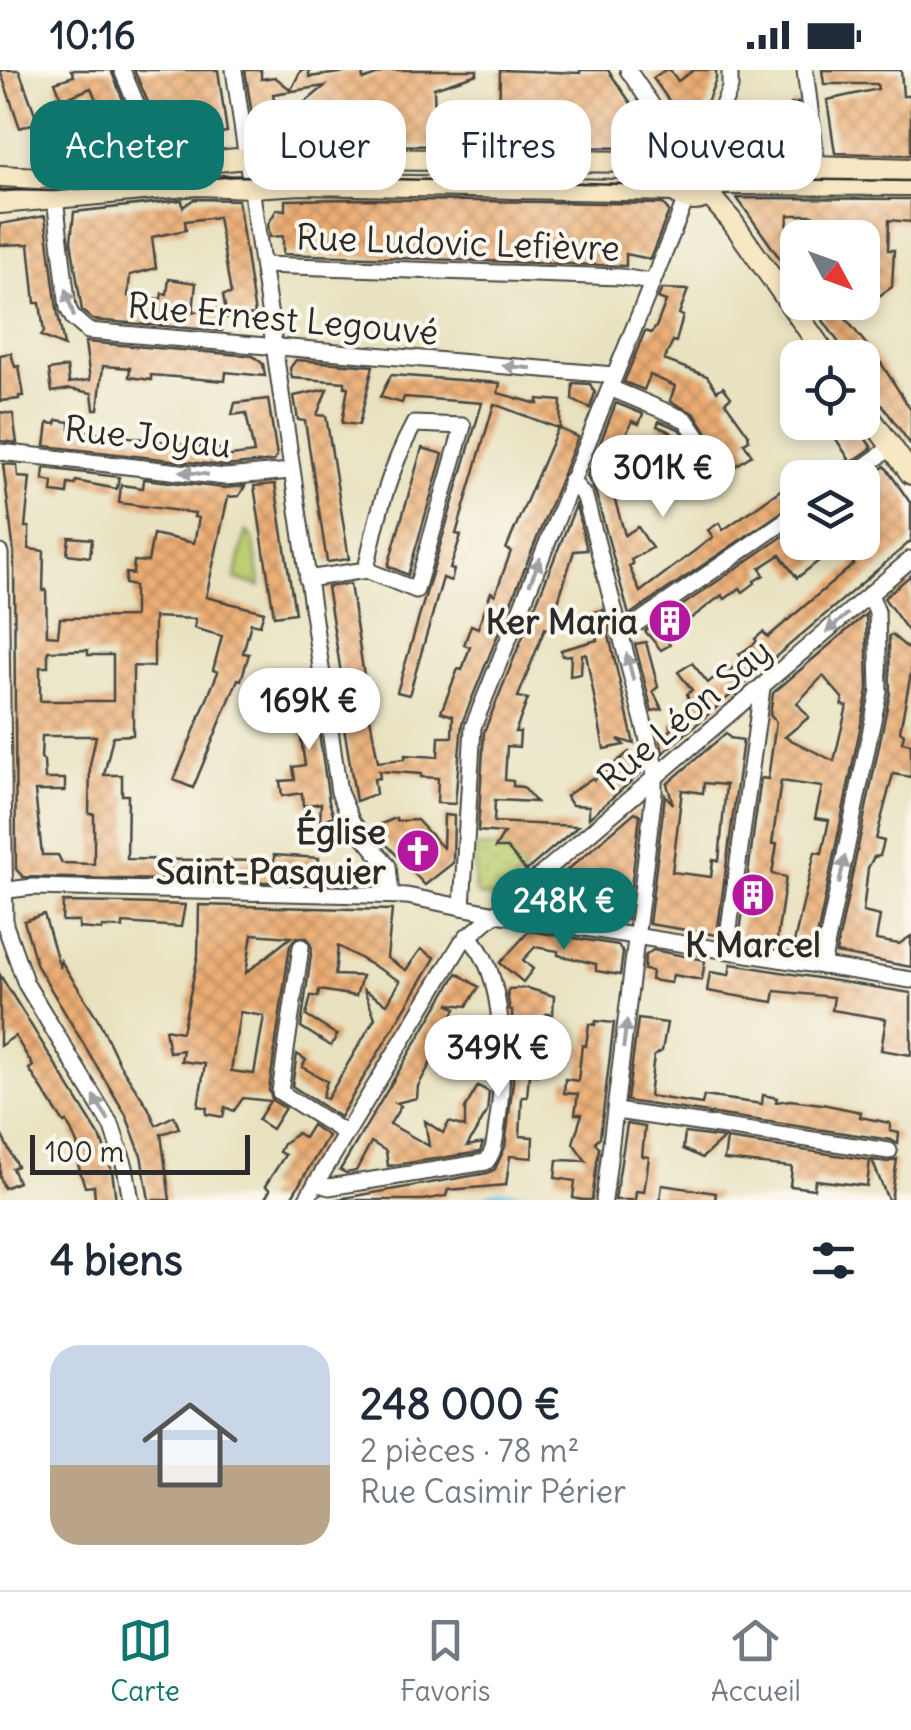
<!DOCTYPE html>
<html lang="fr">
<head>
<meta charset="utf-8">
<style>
	body { margin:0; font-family:Delius,sans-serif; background:#f2f2f3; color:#1f2937; height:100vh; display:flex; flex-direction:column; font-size:38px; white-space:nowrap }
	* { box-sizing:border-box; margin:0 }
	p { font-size:32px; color:#747a83 }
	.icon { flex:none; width:55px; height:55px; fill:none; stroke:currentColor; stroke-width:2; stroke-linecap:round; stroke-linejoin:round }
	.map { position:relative; height:1130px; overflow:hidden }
	.side { display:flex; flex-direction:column; background:#fff; flex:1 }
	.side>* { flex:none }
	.banner { position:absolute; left:30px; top:30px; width:852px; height:90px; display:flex; gap:20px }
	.needle { width:65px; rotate:131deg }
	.tools { position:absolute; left:780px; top:150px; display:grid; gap:20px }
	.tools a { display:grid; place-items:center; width:100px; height:100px; border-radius:20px; background:#fff; box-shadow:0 5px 15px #0003; font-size:50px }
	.scale { position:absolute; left:30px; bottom:25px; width:220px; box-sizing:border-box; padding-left:10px; border:5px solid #2b2b2b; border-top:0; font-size:28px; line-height:35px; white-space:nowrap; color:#2b2b2b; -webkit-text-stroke:8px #fbf7ec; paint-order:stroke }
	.price { position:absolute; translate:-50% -85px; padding:0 22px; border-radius:35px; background:#fff; color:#222; font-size:32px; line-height:65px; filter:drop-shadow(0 2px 5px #0008) }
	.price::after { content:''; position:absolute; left:50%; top:60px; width:30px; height:22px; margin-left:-15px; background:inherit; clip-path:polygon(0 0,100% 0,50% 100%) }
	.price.active { background:#0f766e; color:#fff }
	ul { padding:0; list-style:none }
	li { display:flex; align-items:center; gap:30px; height:250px; padding:0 50px }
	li+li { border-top:2px solid #e0e1e3 }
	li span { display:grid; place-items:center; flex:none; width:280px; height:200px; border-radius:30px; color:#555 }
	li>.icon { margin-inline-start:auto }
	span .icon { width:120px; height:120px; fill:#fffc; stroke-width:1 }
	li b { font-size:42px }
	h2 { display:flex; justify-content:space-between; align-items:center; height:120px; padding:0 50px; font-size:42px }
	.tag { padding:0 35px; border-radius:30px; background:#fff; box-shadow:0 5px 15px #0003; font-size:35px; line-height:90px }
	.tag.active { background:#0f766e; color:#fff }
	.status { display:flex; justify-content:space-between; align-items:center; height:70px; padding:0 50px; background:#fff; direction:ltr }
	.status svg { height:28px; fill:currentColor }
	.tabs { display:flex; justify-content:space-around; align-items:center; height:140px; border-top:2px solid #e0e1e3; background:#fff; font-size:28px; color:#747a83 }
	.tabs a { display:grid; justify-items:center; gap:5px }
	.tabs .active { color:#0f766e }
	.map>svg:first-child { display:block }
</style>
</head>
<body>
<div class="status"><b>10:16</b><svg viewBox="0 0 49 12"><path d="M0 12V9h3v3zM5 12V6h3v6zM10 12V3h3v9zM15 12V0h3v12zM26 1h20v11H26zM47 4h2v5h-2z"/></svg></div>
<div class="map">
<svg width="911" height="1130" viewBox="0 0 911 1130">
	<defs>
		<pattern id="grass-tufts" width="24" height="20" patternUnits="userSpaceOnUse" patternTransform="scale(2.5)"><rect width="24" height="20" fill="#bbcb6e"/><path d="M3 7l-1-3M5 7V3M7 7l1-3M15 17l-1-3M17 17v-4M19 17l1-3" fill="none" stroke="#a1ae5f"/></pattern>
		<pattern id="park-dots" width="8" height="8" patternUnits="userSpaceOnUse" patternTransform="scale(2.5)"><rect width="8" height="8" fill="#bbcb6e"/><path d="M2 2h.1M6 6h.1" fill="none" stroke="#a1ae5f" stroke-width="1.8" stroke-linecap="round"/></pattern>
		<pattern id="building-cross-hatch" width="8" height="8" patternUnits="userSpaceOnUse" patternTransform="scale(2.5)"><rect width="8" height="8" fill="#ecad74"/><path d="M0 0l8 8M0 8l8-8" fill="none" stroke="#bf8d5f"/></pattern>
	</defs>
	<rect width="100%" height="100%" fill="#fbf7ec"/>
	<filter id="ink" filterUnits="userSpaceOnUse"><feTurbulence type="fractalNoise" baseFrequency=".01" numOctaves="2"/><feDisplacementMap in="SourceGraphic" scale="20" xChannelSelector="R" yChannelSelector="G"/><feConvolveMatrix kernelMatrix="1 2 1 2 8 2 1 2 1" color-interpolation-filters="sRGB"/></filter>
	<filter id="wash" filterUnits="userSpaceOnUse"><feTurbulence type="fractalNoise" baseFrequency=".0048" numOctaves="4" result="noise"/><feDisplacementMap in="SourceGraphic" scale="40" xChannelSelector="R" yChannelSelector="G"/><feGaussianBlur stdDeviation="2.25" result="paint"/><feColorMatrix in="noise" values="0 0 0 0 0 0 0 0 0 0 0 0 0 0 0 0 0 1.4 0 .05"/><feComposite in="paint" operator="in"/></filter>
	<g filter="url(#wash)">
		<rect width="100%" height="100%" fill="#e8e2c0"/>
		<path fill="url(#grass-tufts)" stroke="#737b4c" stroke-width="2.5" d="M246 461 253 468 261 517 235 509Z"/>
		<path fill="url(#park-dots)" stroke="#737b4c" stroke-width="2.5" d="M476 777 507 778 526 801 494 828 480 826 474 819Z"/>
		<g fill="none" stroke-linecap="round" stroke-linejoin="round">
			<path stroke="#6bbfe7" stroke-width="5" d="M480 1130 500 1122 554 1130"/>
		</g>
		<g id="blocks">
			<g fill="url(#building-cross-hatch)" fill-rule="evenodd">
				<path d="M0 0H19L38 52 20 58Z"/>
				<path d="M71 0H111L133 55 120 60 122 65 112 70 110 65 67 76 65 69 97 56 94 48 102 44 91 18 62 30 55 12 74 6Z"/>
				<path d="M134 0H218L227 62 169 71 166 61 161 62Z"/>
				<path d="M245 0H261V9L275 7 291 20 301 0H309V7L362 0 363 10 389 0H477V4L434 18 435 48 459 47 460 60H499L500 0 580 3V0H608L650 61 651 70 646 78 352 75 353 34 278 60 255 64ZM325 16 292 43 277 46 273 24Z"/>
				<path d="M665 0H670L678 11 694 0H716V9L698 56 681 48 653 8Z"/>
				<path d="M822 0H901L903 26H911V85L835 83 827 30 878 19 877 14H824Z"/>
				<path d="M798 33 804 82 730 80V58L736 44H753L752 71 796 74 791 34Z"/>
				<path d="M737 128 911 129V152L889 150 888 180H894L892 217 879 226 862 192 872 173V156L813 154V145H788L787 163 798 178V214Z"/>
				<path d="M194 129 238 130 255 245 227 248 223 225 231 224 218 147 185 151 186 160 152 167 156 198 130 205 128 226 161 229 162 223 167 224 169 209 196 213 193 242 225 238 222 261 93 250 82 241 71 171 74 142 182 130 183 137Z"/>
				<path d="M359 129 663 134 669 141 650 189 626 184V196L283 184V166L270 167 268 154 277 139 285 140V130Z"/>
				<path d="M45 146 57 239 64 276 41 266 44 262 40 233H35L29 174 0 175V154Z"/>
				<path d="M662 219 688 220 679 244 683 246 676 272 673 271 664 290 707 306 717 321 723 317 731 327 725 332 748 364 749 370 744 373 752 385 731 399 695 344 670 331 675 316 650 305 644 320 624 312 645 261 651 263 656 257 666 231 658 228Z"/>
				<path d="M810 232H843L851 245 846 249 881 293 911 340V375L862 307V277L849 287Z"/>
				<path d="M85 272 253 286 263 294 265 306 226 302 225 311 151 305V310L129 307 130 298 103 296 98 339H94L92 323 70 319 52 322 50 308 49 300 67 297 69 313 90 310Z"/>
				<path d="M11 283 15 297 19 296 24 326H19V329L0 331V285Z"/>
				<path d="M296 290 373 296 359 355 342 353 348 317H345V312L292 308 290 298Z"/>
				<path d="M391 305 500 313 498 323 538 334V329L561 331 560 359 494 334 456 464 461 465 450 499 454 500 451 511 443 508 409 625 397 622 482 333 404 327 402 333 380 327Z"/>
				<path d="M573 313 590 314 595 323 590 338 572 330Z"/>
				<path d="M327 319 317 345 326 346 349 489 327 492 305 351 298 350 294 326Z"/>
				<path d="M268 329 277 386 274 391 225 396 45 376 48 353 56 354 57 350 70 352V359L226 380 224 387 254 383 246 343 232 345 235 333Z"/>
				<path d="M616 333 643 344 639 354 632 351 612 396 610 413 625 465 638 457 652 478 631 490 633 494 629 496 640 522 713 467 708 460 719 453 723 460 798 408V431L629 545 596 424 587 406Z"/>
				<path d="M0 342 13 344 17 373 0 371Z"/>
				<path d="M659 351 679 359 717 410 706 417 695 402 693 403 684 390 689 387 671 362 657 356Z"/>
				<path d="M825 352H854L872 378 846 396 844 394 849 389Z"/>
				<path d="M558 358 578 367 462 653 455 734 437 733 438 708 421 707V704L379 701 380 708 374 709 376 724 356 731 336 608 342 609 327 517 350 514 365 613 358 611 362 643 369 642 378 692 405 689V685L438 687 439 667H452L453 646 441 642 458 599 462 600 470 577 464 575 471 555 478 558 491 522 495 525 511 481 506 479Z"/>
				<path d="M422 378 443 384 408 505 388 496Z"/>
				<path d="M3 394 17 395 18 407 30 408 25 457H29V479L44 481 43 521 46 520 47 565 58 566 60 548 134 547V516L125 514 126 503 133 504 134 491 148 492 153 464 194 473 199 448 194 447 195 443 119 433 121 415 143 418 144 409 224 418 245 416 239 426 228 427 206 527 264 542 260 555 251 553 243 583 249 584 241 610 238 609 193 718 174 710 218 602 213 600 222 566 194 558 196 549 154 547V597L133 596V665L113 666 104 705H122V725H128L127 789 274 791V785L319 788V794L353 796V802H360V814L23 807 16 799 14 483ZM88 580V585H113V631H40V597H48V581ZM42 666H96L90 695 89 744H94V794L62 793 58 785H42L35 721H65V709H45L44 691 41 688Z"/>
				<path d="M885 396 911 434V471L663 683 660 670 672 659 670 654 691 636 687 624 692 620 678 602 692 593 708 613 722 601 725 605 743 589 739 584 757 572 755 569 763 562 768 567 854 494 842 480 833 487 829 483 797 508 780 485 760 498 764 505 754 511 755 513 743 522 740 518 725 529 722 525 665 568 670 575 661 580 645 561 798 456V472H862L867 433 862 437V412Z"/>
				<path d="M44 398 119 407 117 419 76 411 75 415 68 414 67 424 52 422 53 412 43 410Z"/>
				<path d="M275 414 295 543 274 546 254 416Z"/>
				<path d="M576 435 587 480 574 481 555 541 548 559 545 558 518 627 528 629 515 662H520L519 677 507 676 505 710 513 711V716L523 717 536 732 495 730 494 752 578 756 526 801 507 778H495L504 763 478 761 484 662Z"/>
				<path d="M69 467 92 469 90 487 67 484Z"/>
				<path d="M911 505V565L884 528Z"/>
				<path d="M603 540 634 674 618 669 624 675 604 679 586 584H582L581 604 570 606 571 585 562 586 561 580 597 570 590 543Z"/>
				<path d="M866 544 868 620 814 881 793 877 815 782 822 783 829 750 815 748 822 717 781 711 772 774H777L772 804 786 807 776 875 739 869 761 708 768 709 776 652 770 645 773 623ZM823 606 843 629 842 635 847 636 834 691 785 667 809 647 797 633Z"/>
				<path d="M892 565 911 581V603L900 661 904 664 902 672 911 674V707L893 704 876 769 884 771 880 786 874 787 868 798 863 842 880 846 876 870 899 874 911 866V897L836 883 890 623 889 566Z"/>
				<path d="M646 572 658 617 653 621 662 639 652 641 635 574Z"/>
				<path d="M311 606 329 732 334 746 320 751 321 733 303 736 302 723 282 726 280 711 295 710 293 697 305 695 292 609Z"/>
				<path d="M726 663 730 668 743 670 717 865 649 854 665 725 673 734 667 714ZM704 713 726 715 719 791 713 790 711 807 672 802 682 720 703 723Z"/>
				<path d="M629 682 643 701 589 748V736L572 735 566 726 592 708 594 710Z"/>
				<path d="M635 742 640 745 627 850 544 837 536 827Z"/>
				<path d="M444 745 454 746 453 793 425 815 371 758 396 748 397 751 417 750 443 778Z"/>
				<path d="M63 832 123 833 185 835 181 857 123 853V858L102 857V860L79 858V851H62Z"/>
				<path d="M199 835 392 840 387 888 406 900 421 879 435 888 340 1047 292 1016 297 984 306 990 302 997 327 1011 322 1027 327 1029 375 948 364 920 387 934 400 911 338 876 335 905 362 906 356 926 319 920 318 927 311 926 306 946 337 965 331 976 301 957 312 878 307 868 296 867 290 875 269 1020 273 1031 285 1038 272 1059 258 1050 270 1031 243 1028 234 1041 225 1037 223 1047 206 1044 207 1038 198 1036 205 994 181 991 183 980 169 982 165 959 182 962 198 886ZM252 864 291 867 246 903ZM240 942 264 946 254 1004 231 1001Z"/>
				<path d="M44 844 60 898 61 891 98 949 120 995 148 1037 156 1055 174 1046 179 1058 161 1064 170 1130H149L141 1085 126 1045 37 896 24 851Z"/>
				<path d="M529 861 618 875 623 883 620 905 596 901V894L558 885V881L535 877 523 890 533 899 523 912 500 893Z"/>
				<path d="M653 880 705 890 702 910 673 905 671 913 651 910 652 901 644 900 645 886Z"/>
				<path d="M731 894 911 923V985L881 980 886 949 832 940 834 927 775 921 773 932 707 921 710 902 729 905Z"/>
				<path d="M457 903 479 917 467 936 448 934 456 939 439 969 448 974 441 985 438 984 433 989 418 1016 417 1028 396 1033 401 1036 390 1054 429 1076 425 1051 443 1063 449 1052 465 1057V1038L478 1016 489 1022 487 1042 467 1076 483 1073 480 1082 388 1096 386 1081 371 1072 356 1101 346 1103 340 1100Z"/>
				<path d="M0 905 101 1068 112 1101 116 1130H95L94 1116 85 1117 74 1081 78 1076 67 1052 64 1053 29 999 33 996 15 966 0 976Z"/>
				<path d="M527 918 554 926 553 944H546L537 1005 529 1004 527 1027H522L520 1066 533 1067 532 1088 510 1086 506 1115 448 1120 446 1126 423 1130H332L488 1103 495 1099 505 1077 513 1011 512 940H510L507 923 509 919Z"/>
				<path d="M638 949 667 953 662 981 654 986 649 1026 702 1034 704 1026 762 1034 763 1025 777 1028 776 1032 790 1030 822 1034 861 1042 860 1047 890 1053V1061L899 1063 898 1074 891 1070 627 1031Z"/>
				<path d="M596 951 614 953 600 1067 595 1072 599 1078 592 1130H582L573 1128 575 1111 555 1108 557 1090 586 1091 573 1073 582 1044H575L578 1024 564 1023 565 1009 578 1011 582 975 586 976 589 954 595 955Z"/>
				<path d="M627 1054 645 1057 642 1086 649 1087 644 1122 636 1121 635 1130H615Z"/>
				<path d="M312 1055 328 1066 290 1130H264L270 1120 265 1116 285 1085 279 1082 283 1074 297 1063 304 1068Z"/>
				<path d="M0 1062 17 1096 12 1098 18 1112 4 1118 0 1107Z"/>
				<path d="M685 1063 724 1068 702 1088 683 1079Z"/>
				<path d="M727 1069 870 1090 867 1116 815 1110 814 1119 790 1116 792 1097 724 1090Z"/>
				<path d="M897 1089 891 1130H888L872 1090 888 1092Z"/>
				<path d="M662 1115 716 1123 715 1130H660Z"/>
			</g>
		</g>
	</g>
	<g filter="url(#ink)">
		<use href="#blocks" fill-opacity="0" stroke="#474641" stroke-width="2.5"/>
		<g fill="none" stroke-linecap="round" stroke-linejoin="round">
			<defs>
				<g id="street">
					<path d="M122 0 163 97"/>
					<path d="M234 0 339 722 352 752 388 796 391 825"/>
					<path d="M628 0 685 84"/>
					<path d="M805 0 817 95"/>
					<path d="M703 84 730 18V0"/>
					<path d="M55 128 68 238 73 248 88 261 614 305"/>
					<path d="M263 195 621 207 651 212"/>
					<path d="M610 318 686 350 720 399"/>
					<path d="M0 382 225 407 291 401"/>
					<path d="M848 408 892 377"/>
					<path d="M571 410 585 427 654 693V723L604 1130"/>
					<path d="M0 483 5 855 26 914 112 1057 125 1097 131 1130"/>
					<path d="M307 509 366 500C376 449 389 400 414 354L463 356 416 520 366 500"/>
					<path d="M621 564 798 442"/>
					<path d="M0 821 33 817 407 826 496 844 911 910"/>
					<path d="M462 837 473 657 686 129"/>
					<path d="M301 877 280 1022 345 1063"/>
					<path d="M726 880 762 618"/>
					<path d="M822 896 879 621 877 542 870 524"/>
					<path d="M616 1041 889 1081"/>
					<path d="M316 1113 329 1117 486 1092C495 1082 495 1068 497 1055 505 1008 508 899 467 866"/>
					<path d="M306 1130 462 872 911 489"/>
				</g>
				<g id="secondary">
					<circle cx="694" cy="106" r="24"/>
					<path d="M714 93 911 99"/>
					<path d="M0 106 38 108 248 88 647 92 660 89 675 92"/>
					<path d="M717 114 911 115"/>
					<path d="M709 125 731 150 828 288"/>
					<path d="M0 133 197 115 252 117 302 114 676 121"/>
					<path d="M862 336 911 404"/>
				</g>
			</defs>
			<use href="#street" stroke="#474641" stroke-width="19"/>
			<use href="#secondary" stroke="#474641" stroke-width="24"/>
			<use href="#street" stroke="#fff" stroke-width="15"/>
			<use href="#secondary" stroke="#f7e8c3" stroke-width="20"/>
			<path stroke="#2b2b2b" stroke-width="2.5" d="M0 120 55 121 237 106 626 114 766 109 911 111"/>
		</g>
		<defs><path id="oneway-solid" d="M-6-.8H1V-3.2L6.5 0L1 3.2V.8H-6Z" transform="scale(2.5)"/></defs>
		<g fill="#a0a0a0">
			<use href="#oneway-solid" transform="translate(70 233) rotate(-106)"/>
			<use href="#oneway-solid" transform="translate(517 297) rotate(-175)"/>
			<use href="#oneway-solid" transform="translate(194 403) rotate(-173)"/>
			<use href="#oneway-solid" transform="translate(535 501) rotate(-68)"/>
			<use href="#oneway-solid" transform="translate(837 553) rotate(139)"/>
			<use href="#oneway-solid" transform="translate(630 597) rotate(-104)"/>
			<use href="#oneway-solid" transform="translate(842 800) rotate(-78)"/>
			<use href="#oneway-solid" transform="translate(625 964) rotate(-83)"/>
			<use href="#oneway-solid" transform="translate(101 1038) rotate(-120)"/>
		</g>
	</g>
	<defs>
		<symbol id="building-disc" viewBox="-11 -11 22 22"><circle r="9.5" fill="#b5179e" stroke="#fbf7ec"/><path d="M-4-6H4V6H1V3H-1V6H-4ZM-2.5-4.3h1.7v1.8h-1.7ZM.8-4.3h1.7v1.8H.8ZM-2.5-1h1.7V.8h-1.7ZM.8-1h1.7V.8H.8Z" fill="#fff"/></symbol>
		<symbol id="church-disc" viewBox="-11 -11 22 22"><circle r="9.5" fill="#b5179e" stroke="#fbf7ec"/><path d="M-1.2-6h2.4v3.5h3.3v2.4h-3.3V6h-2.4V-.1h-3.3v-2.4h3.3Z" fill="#fff"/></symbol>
	</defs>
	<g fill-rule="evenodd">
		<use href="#building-disc" x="645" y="526" width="50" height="50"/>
		<use href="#church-disc" x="393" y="756" width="50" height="50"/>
		<use href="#building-disc" x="728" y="800" width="50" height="50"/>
	</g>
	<g text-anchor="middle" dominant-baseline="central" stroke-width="8" stroke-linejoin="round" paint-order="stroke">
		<g font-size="35" fill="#2b2b2b" stroke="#fbf7ec">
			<text transform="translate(458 172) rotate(2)">Rue Ludovic Lefièvre</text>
			<text transform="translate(283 248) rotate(5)">Rue Ernest Legouvé</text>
			<text transform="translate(148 366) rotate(6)">Rue Joyau</text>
			<text transform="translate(684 644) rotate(-40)">Rue Léon Say</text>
		</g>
		<g font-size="35" font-weight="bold" fill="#2b2b2b" stroke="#fbf7ec" text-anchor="end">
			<text x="638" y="551">Ker Maria</text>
			<text x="386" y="761">Église<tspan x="386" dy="40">Saint-Pasquier</tspan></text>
			<text x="753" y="874" text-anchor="middle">K Marcel</text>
		</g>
	</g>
</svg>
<div class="tools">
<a><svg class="needle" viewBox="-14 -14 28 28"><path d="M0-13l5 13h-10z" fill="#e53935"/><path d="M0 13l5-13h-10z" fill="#747a83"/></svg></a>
<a><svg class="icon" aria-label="locate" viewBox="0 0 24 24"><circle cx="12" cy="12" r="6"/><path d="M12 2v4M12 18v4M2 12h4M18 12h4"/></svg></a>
<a><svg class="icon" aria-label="layers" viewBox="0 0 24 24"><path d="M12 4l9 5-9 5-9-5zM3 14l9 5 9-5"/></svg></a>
</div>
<div class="scale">100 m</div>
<b class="price" style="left:663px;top:450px">301K €</b>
<b class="price" style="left:309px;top:683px">169K €</b>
<b class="price active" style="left:564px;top:883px">248K €</b>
<b class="price" style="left:498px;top:1030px">349K €</b>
<div class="banner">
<a class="tag active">Acheter</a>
<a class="tag">Louer</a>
<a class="tag">Filtres</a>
<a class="tag">Nouveau</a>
</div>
</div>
<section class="side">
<h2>4 biens<svg class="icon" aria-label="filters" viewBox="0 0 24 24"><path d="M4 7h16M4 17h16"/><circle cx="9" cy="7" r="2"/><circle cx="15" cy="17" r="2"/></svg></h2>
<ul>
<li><span style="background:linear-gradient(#c9d6e8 60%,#b9a48a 0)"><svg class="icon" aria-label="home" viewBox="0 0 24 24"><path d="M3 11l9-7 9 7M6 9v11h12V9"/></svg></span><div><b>248 000 €</b><p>2 pièces · 78 m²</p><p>Rue Casimir Périer</p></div></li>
</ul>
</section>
<nav class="tabs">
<a class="active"><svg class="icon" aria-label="map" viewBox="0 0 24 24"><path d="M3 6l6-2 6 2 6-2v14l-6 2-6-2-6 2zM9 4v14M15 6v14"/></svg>Carte</a>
<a><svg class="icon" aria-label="saved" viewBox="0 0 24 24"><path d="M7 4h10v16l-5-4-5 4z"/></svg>Favoris</a>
<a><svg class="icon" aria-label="home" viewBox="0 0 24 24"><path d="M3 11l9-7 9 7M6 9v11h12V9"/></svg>Accueil</a>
</nav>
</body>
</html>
